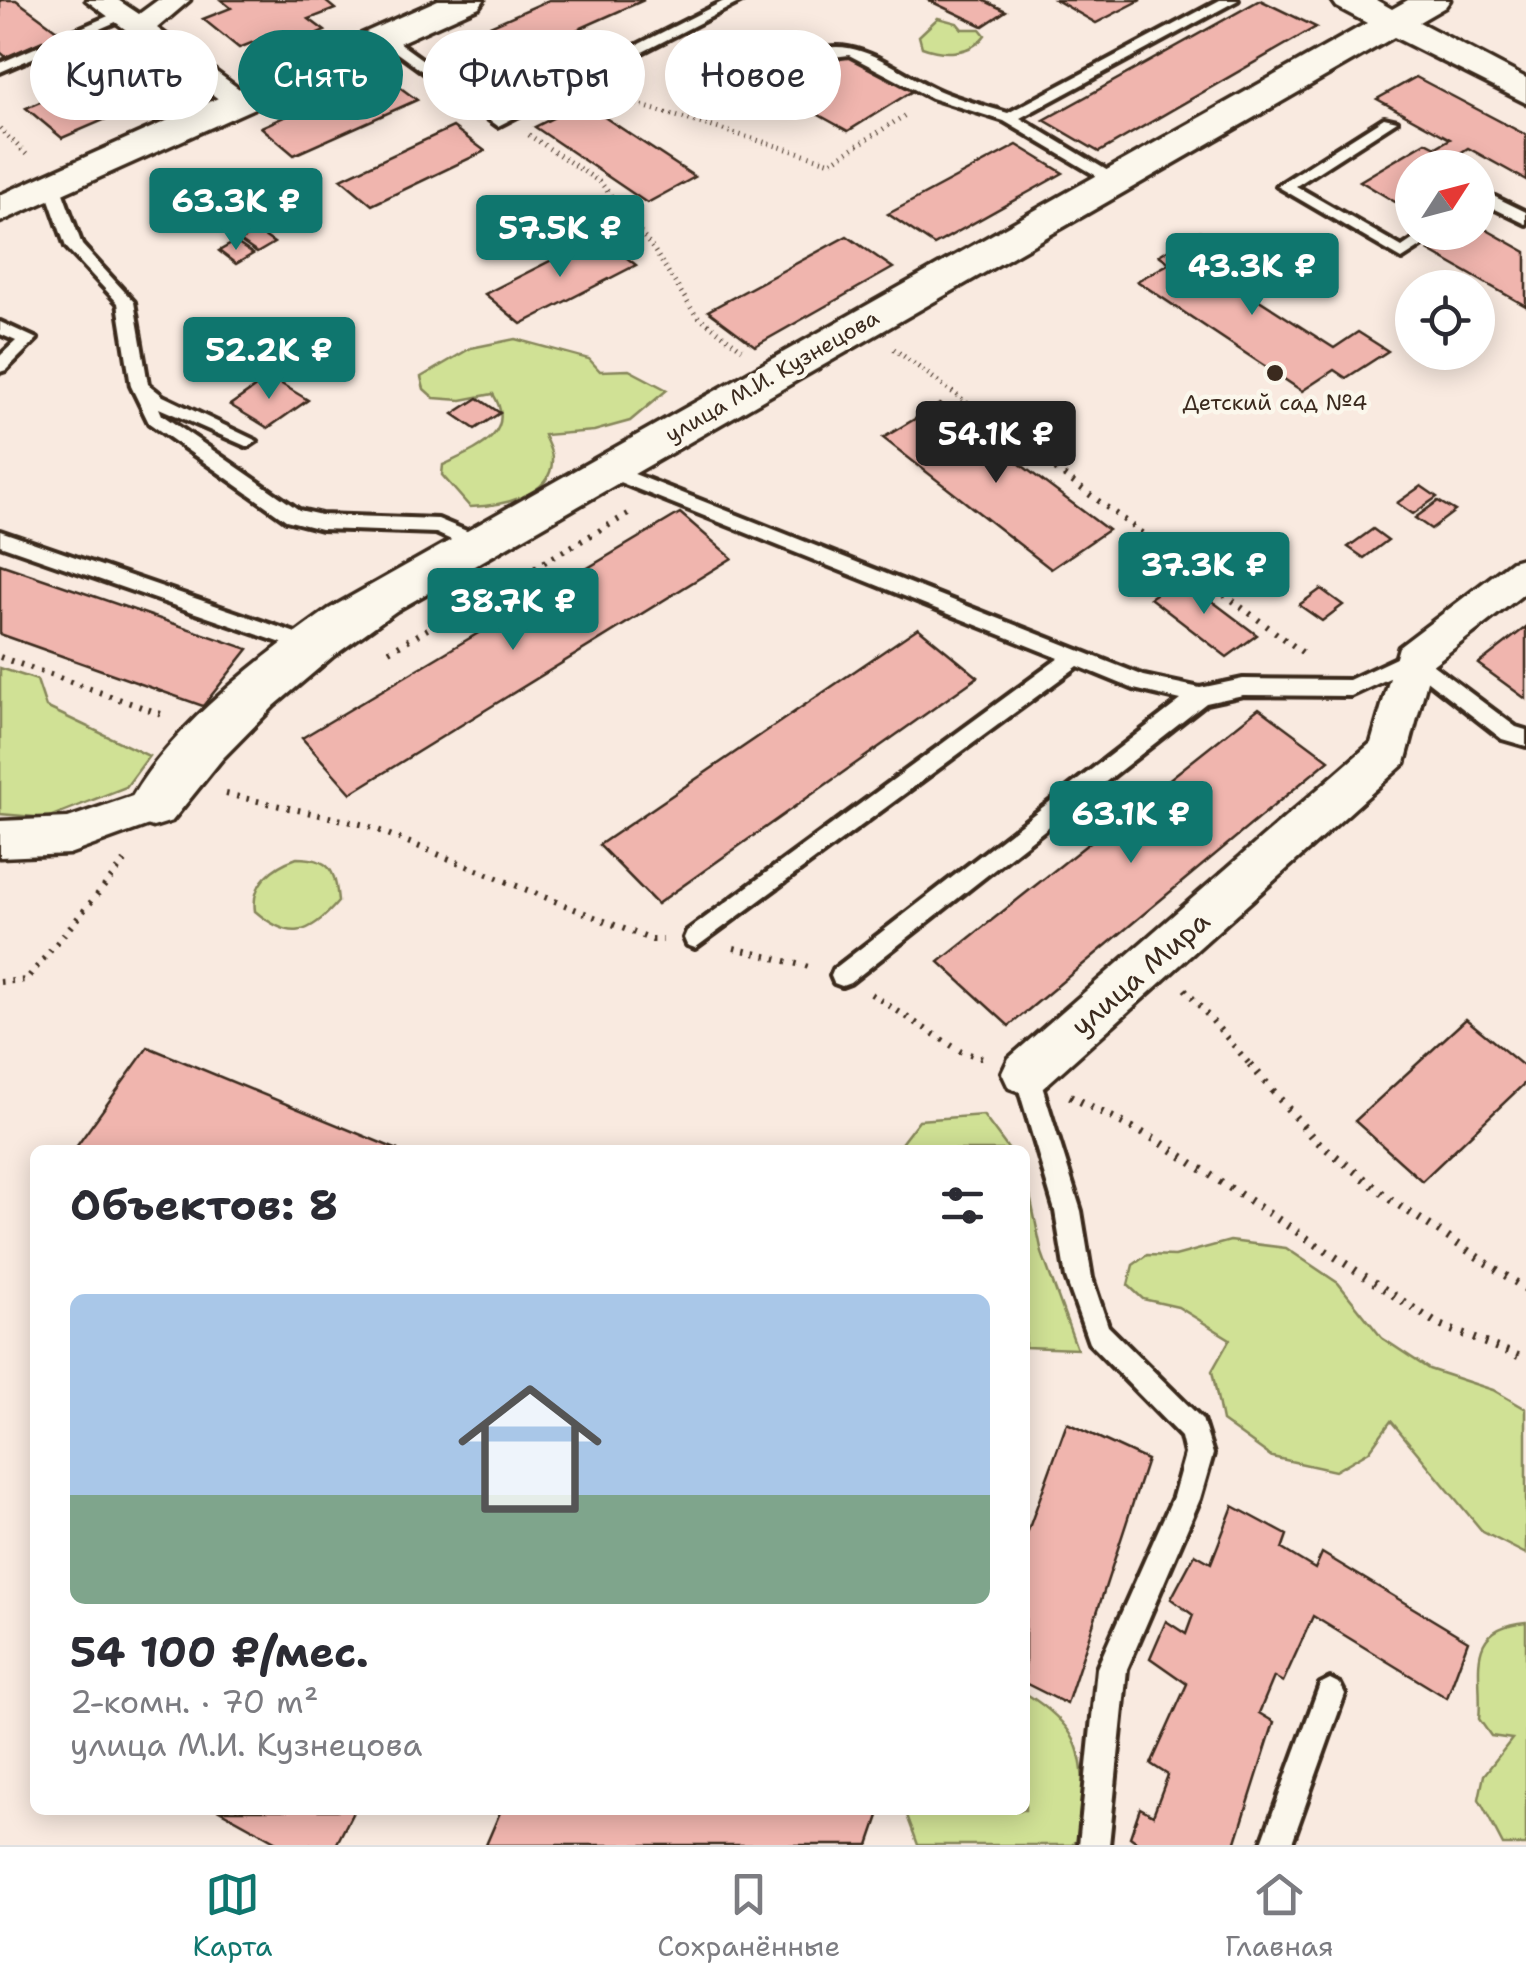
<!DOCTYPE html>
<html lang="ru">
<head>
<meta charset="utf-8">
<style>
	body { margin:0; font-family:"Shantell Sans",sans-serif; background:#f2f2f3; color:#2b2b33; height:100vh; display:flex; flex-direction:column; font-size:38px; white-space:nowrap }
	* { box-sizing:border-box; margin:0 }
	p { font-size:32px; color:#7c7c81 }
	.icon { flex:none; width:55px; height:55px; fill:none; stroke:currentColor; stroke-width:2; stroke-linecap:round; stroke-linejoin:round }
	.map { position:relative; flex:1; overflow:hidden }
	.panel { position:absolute; left:30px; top:1145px; width:1000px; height:670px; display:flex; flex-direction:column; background:#fff; border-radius:15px; box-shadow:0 5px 25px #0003 }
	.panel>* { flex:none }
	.banner { position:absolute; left:30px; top:30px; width:1000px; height:90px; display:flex; gap:20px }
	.needle { width:65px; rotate:54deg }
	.buttons { position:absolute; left:1395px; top:150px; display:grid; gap:20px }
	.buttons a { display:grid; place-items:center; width:100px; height:100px; border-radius:50%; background:#fff; box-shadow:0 5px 25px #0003; font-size:50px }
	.price { position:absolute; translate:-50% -85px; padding:0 22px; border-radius:10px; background:#0f766e; color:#fff; font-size:32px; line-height:65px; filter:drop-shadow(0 2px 5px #0008) }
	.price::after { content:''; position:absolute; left:50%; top:60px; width:30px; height:22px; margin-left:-15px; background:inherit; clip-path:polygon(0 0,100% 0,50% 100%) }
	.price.selected { background:#222; color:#fff }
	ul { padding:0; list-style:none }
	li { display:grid; align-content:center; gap:20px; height:530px; padding:0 40px }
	li span { display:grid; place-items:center; height:310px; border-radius:15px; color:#555 }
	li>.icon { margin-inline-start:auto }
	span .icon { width:180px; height:180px; fill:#fffc; stroke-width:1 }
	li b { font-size:42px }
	h2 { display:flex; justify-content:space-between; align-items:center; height:120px; padding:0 40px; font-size:42px }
	.pill { padding:0 35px; border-radius:45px; background:#fff; box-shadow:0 5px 25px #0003; font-size:35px; line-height:90px }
	.pill.selected { background:#0f766e; color:#fff }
	.menu { display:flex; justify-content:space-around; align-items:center; height:140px; border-top:2px solid #e1e1e2; background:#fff; font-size:28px; color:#7c7c81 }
	.menu a { display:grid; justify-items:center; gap:5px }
	.menu .selected { color:#0f766e }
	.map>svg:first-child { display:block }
</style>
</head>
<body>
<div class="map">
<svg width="1526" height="1845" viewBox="0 0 1526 1845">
	<rect width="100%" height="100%" fill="#f9eae0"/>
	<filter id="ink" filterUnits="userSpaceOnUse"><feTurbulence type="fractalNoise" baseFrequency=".01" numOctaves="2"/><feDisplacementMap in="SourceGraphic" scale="20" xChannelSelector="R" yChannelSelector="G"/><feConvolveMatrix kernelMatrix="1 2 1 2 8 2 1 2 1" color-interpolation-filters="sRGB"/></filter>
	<g filter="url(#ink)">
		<g fill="#d0e195" stroke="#86865a" stroke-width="2.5">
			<path d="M938 18 957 23 962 29H980L985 35C971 55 943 55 922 47L919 36Z"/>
			<path d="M515 339 589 359 600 371 629 370 667 390 630 421 594 431 544 435C546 441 552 451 552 458 554 497 499 506 470 507L442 475 443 465C474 450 519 435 493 394L461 400 434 398 424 389 421 377 471 348Z"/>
			<path d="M0 668 37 680 46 707 149 756 126 787 47 818 0 814Z"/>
			<path d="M297 858C331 858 336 872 338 902 309 936 290 941 255 911 251 883 273 866 297 858Z"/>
			<path d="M983 1115 1009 1150H896L919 1120Z"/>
			<path d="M1025 1172 1042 1253 1077 1349 1025 1347Z"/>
			<path d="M1230 1241 1286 1248 1338 1283 1382 1338 1429 1369 1493 1390 1526 1409V1554L1483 1532 1391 1421 1369 1451 1335 1471 1272 1457 1222 1421 1212 1371 1230 1339 1178 1307 1143 1299 1128 1285 1133 1265 1147 1255 1175 1256Z"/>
			<path d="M1526 1622V1845H1503L1479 1799 1484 1775 1512 1739 1491 1736 1479 1719C1484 1675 1461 1628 1526 1622Z"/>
			<path d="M1025 1693C1092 1735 1079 1759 1087 1831L1072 1845H918L905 1810H1025Z"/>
		</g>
		<g fill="#f0b5ae" stroke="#3b2a1e" stroke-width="2.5">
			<path d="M0 0H16L61 33 6 57 0 52Z"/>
			<path d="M221 0H324L335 9 309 19 325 31 280 50 264 38 239 48 203 19 231 8Z"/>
			<path d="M549 0H644L465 80 428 53Z"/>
			<path d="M928 0H983L1006 11 983 26Z"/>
			<path d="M1056 0H1141L1096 23Z"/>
			<path d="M1260 0 1316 27 1099 152 1044 120Z"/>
			<path d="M847 55 914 90 848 131 781 94Z"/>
			<path d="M120 67 157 97 62 138 26 108Z"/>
			<path d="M382 74 417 100 294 155 261 127Z"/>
			<path d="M1416 77 1526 135V180L1468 148 1454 157 1473 168H1412V212L1360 181 1426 142 1436 147 1450 139 1377 99Z"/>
			<path d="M583 103 695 177 647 203 535 127Z"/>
			<path d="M453 127 485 151 372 205 341 179Z"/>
			<path d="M1017 145 1063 173 934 245 888 214Z"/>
			<path d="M1478 225 1526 252V306L1429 251 1457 232H1478Z"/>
			<path d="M257 231 274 243 257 253 240 241Z"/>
			<path d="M1200 231 1228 249 1203 264 1334 348 1358 332 1388 351 1346 378 1334 370 1302 391 1137 281 1170 263 1159 255Z"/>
			<path d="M599 236 636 265 521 324 485 294Z"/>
			<path d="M847 236 893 268 755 346 708 311Z"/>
			<path d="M235 242 253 254 236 264 219 251Z"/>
			<path d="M270 377 308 400 268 428 230 405Z"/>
			<path d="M478 398 500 413 475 429 453 414Z"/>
			<path d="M940 404 1108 530 1051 569 883 438Z"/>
			<path d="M1421 486 1437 497 1413 514 1397 503Z"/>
			<path d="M1438 501 1455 511 1431 529 1415 518Z"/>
			<path d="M680 513 732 558 351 793 302 738Z"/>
			<path d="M1373 529 1388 540 1364 558 1348 547Z"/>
			<path d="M0 564 248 649 203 706 0 634Z"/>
			<path d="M1180 577 1257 635 1227 657 1150 598Z"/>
			<path d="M1321 589 1343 605 1322 621 1299 605Z"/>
			<path d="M1526 627V699L1478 664Z"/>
			<path d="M918 628 978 677 657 904 599 845Z"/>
			<path d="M1259 708 1329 760 1009 1026 939 962Z"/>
			<path d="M1466 1019 1526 1068V1082L1422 1181 1355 1121Z"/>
			<path d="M148 1047 398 1150H74Z"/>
			<path d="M1067 1423 1147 1460 1067 1704 1025 1683V1539Z"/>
			<path d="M1233 1506 1287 1535 1282 1549 1315 1569 1322 1553 1468 1641 1447 1698 1313 1616 1283 1682 1274 1677 1259 1713 1274 1722 1235 1845H1141L1130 1837 1140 1808 1153 1815 1168 1775 1151 1764 1187 1684 1150 1658 1166 1621 1186 1634 1193 1615 1171 1599 1195 1554 1211 1563Z"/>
			<path d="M219 1810H354L336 1845H282Z"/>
			<path d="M501 1810H881L869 1845H486Z"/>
		</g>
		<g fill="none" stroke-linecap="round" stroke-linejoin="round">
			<defs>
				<g id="lane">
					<path d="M726 0H744L498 126 375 37 387 34 499 115Z"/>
					<path d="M1220 0H1238L1020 118 1118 177 1120 180 1112 185 1004 121 931 98 849 55 825 58 797 70 790 66C844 20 889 69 940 91 961 100 985 106 1008 113Z"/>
					<path d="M120 11 125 12V18L0 72V63Z"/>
					<path d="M1384 118 1397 121 1296 186 1402 247 1424 232H1444L1402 259 1277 186Z"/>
					<path d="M52 180 60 185 82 245 134 302 148 384 163 396 257 441 248 447 159 408 162 415 299 510 321 515 438 519 483 538V548H469L436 533 321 529 286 520 149 423 131 386 118 303 66 247 44 185Z"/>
					<path d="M1489 194 1526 212V224L1489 206 1478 211V199Z"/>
					<path d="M0 322 37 339 6 370 0 372V356L16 341 0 334Z"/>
					<path d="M609 464 1144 676 1200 688 1243 679 1349 680 1413 650 1516 727 1526 730V746L1502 739 1411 668 1351 696 1243 695 1206 703 850 983 842 986 834 983 831 976 834 969 1181 700 1134 689 1078 666 695 948 687 945 684 938 687 931 1059 658 602 475 600 470Z"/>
					<path d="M0 531 316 640 319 645 309 653 302 650 0 545Z"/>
					<path d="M1026 1062 1034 1065 1038 1073 1081 1211 1092 1278 1108 1326 1202 1419 1213 1454 1200 1499 1127 1669 1109 1845H1079L1097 1668 1173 1497 1185 1454 1181 1437 1089 1343 1066 1278 1055 1211 1014 1073 1018 1065Z"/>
					<path d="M1330 1679 1340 1684 1345 1694 1291 1845H1261L1320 1684Z"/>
				</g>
				<g id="street">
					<path d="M86 0H118L139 14 158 0H190L157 28 254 100 250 106H228Z"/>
					<path d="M1526 557V592L1431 666 1405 763 1043 1088 1026 1094 1009 1088 1002 1073 1009 1058 1371 743 1399 647 1512 561Z"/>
					<path d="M153 789 168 794 174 806 168 818 69 854 0 857V821L68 818Z"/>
				</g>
				<g id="secondary">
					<path d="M438 0H484L479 7 0 222V195Z"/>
					<path d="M1332 0H1376L1392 9 1408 0H1450L1445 7 1419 22 1526 78V103L1394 37 396 611 332 657 274 706 222 759 172 821 153 827 134 821 127 806C165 732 261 657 329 609L1367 23 1337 7Z"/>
				</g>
			</defs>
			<use href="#lane" stroke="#3b2a1e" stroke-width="8"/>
			<use href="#street" stroke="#3b2a1e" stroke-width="7"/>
			<use href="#secondary" stroke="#3b2a1e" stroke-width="7"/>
			<g stroke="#3b2a1e" stroke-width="5" stroke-dasharray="1 5" stroke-linecap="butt">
				<path d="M608 96 831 162 907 114"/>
				<path d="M0 128 29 157"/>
				<path d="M529 135 601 183 654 250 695 314 742 349"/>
				<path d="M894 349 1051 465"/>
			</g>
			<g stroke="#3b2a1e" stroke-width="6" stroke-dasharray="2.5 8" stroke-linecap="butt">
				<path d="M1047 463 1306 655"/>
				<path d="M389 651 630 513"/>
				<path d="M0 657 164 715"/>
				<path d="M226 794 365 825 652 940H663"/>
				<path d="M734 948 809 967"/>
				<path d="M0 982 26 980 126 860"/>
				<path d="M1185 989 1252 1067"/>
				<path d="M871 994 960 1051 985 1059"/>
			</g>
			<g stroke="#3b2a1e" stroke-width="8" stroke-dasharray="2.5 9" stroke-linecap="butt">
				<path d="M1250 1064 1313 1138 1391 1200 1526 1289"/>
				<path d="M1070 1096 1160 1142 1439 1325 1526 1359"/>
			</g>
			<use href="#lane" fill="#fbf7ec" fill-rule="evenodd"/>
			<use href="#street" fill="#fbf7ec" fill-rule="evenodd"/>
			<use href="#secondary" fill="#fbf7ec" fill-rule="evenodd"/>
		</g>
	</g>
	<circle fill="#3b2a1e" stroke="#fbf7ec" stroke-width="4" cx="1275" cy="373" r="10"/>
	<g text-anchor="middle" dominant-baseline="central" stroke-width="9" stroke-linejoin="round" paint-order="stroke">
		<g font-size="22" fill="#3b2a1e" stroke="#fbf7ec">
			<text transform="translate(772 376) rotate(-30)">улица М.И. Кузнецова</text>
		</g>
		<g font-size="22" fill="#3b2a1e" stroke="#fbf7ec">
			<text x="1275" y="402">Детский сад №4</text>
		</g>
		<g font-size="28" fill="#3b2a1e" stroke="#fbf7ec">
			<text transform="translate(1140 973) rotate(-41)">улица Мира</text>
		</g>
	</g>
</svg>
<div class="buttons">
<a><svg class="needle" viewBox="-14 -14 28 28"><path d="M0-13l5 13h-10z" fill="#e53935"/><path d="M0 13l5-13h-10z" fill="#7c7c81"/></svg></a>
<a><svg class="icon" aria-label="locate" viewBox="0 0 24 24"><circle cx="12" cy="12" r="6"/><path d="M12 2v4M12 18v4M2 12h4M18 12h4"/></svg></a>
</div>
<b class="price" style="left:236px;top:253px">63.3K ₽</b>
<b class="price" style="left:560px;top:280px">57.5K ₽</b>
<b class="price" style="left:1252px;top:318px">43.3K ₽</b>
<b class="price" style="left:269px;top:402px">52.2K ₽</b>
<b class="price selected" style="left:996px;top:486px">54.1K ₽</b>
<b class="price" style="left:1204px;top:617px">37.3K ₽</b>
<b class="price" style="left:513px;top:653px">38.7K ₽</b>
<b class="price" style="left:1131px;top:866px">63.1K ₽</b>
<div class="banner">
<a class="pill">Купить</a>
<a class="pill selected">Снять</a>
<a class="pill">Фильтры</a>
<a class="pill">Новое</a>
</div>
<section class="panel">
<h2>Объектов: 8<svg class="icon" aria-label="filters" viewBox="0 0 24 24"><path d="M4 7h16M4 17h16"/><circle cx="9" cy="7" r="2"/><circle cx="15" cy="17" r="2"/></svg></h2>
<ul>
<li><span style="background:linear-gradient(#a9c7e8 65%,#7fa58c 0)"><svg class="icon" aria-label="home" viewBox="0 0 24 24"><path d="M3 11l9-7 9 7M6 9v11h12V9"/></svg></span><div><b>54 100 ₽/мес.</b><p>2-комн. · 70 m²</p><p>улица М.И. Кузнецова</p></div></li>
</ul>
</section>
</div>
<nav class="menu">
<a class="selected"><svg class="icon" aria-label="map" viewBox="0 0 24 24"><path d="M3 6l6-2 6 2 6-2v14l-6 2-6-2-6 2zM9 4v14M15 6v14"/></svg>Карта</a>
<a><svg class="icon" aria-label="saved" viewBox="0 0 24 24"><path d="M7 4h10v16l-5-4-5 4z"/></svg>Сохранённые</a>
<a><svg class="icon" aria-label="home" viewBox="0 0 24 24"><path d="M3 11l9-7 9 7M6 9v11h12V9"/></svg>Главная</a>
</nav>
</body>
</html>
